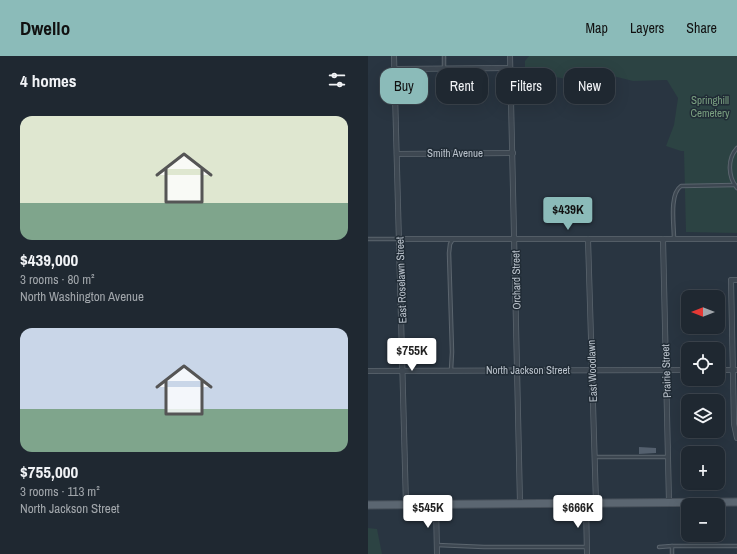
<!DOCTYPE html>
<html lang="en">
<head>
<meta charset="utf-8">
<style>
	body { margin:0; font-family:"Archivo Narrow",sans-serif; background:#273039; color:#f1f3f6; height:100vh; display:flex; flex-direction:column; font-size:15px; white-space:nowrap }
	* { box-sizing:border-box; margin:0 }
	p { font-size:13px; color:#a1a6ab }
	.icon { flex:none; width:22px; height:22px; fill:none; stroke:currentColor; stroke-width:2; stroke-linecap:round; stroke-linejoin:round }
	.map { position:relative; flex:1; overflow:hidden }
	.panel { display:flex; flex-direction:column; background:#1f2831; width:368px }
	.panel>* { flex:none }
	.guide { position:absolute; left:12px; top:12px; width:297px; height:36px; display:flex; gap:8px }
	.needle { width:26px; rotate:270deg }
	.buttons { position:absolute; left:313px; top:234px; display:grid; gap:8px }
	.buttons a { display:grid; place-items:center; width:44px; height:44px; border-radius:8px; background:#1f2831; box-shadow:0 4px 16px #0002,0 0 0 1px #3c444d; font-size:20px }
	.price { position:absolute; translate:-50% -34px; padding:0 9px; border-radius:4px; background:#fff; color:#222; font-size:13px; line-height:26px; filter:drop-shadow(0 1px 2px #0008) }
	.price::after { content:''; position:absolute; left:50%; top:24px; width:12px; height:9px; margin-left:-6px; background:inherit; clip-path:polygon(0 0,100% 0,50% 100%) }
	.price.current { background:#8bbbb9; color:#111 }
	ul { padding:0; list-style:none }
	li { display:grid; align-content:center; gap:8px; height:212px; padding:0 20px }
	li span { display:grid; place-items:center; height:124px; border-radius:12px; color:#555 }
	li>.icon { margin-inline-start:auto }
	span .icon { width:72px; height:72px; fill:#fffc; stroke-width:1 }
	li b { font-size:17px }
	h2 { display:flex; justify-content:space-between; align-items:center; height:48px; padding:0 20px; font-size:17px }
	.pill { padding:0 14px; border-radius:12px; background:#1f2831; box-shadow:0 4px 16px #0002,0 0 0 1px #3c444d; font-size:14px; line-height:36px }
	.pill.current { background:#8bbbb9; color:#111 }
	header { display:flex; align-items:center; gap:24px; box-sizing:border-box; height:56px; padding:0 20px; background:#8bbbb9; color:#111 }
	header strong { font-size:19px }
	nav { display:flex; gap:22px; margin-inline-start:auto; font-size:14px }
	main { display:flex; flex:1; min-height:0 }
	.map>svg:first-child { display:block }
</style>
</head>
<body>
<header>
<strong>Dwello</strong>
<nav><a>Map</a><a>Layers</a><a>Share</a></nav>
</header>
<main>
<section class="panel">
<h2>4 homes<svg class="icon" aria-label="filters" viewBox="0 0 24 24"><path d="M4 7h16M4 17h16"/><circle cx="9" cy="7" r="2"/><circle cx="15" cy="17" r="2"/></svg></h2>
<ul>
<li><span style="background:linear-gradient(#dfe7d0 70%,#7fa58c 0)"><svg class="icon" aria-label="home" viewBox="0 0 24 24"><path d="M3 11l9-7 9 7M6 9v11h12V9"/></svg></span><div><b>$439,000</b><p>3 rooms · 80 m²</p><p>North Washington Avenue</p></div></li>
<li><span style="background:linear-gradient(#c9d6e8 65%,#7fa58c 0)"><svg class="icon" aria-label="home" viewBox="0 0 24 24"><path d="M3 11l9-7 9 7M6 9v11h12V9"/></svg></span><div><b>$755,000</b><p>3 rooms · 113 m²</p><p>North Jackson Street</p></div></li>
</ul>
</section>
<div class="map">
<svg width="369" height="498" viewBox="0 0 369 498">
	<rect width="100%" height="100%" fill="#293541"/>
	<g fill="#2c4343">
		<path d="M161 0H369V177L318 176 316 95H313L298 90 306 69 310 42 299 24 265 25 241 19 229 29 157 15V5Z"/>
		<path d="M0 472 9 473 14 498H0Z"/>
	</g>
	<g fill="#54606e">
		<path d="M355 370 356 379 350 380V371Z"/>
		<path d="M271 391 288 392V397L271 398Z"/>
	</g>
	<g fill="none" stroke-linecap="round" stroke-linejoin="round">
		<defs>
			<g id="lane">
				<path d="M76 0V12"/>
				<path d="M369 92C359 103 360 121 369 132"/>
				<path d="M0 183H31"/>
				<path d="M306 183C306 169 301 138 313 130L367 129"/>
				<path d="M83 314 84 296 81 197 82 188 85 183"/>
				<path d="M227 401H300"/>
				<path d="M69 489 116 491H219"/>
				<path d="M291 491 304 490"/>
				<path d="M304 498V490H369"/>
			</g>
			<g id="street">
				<path d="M26 0 38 449"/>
				<path d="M142 0 152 447"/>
				<path d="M27 13 142 12"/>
				<path d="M29 98 145 97"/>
				<path d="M32 183H369"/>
				<path d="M220 183 228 447"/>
				<path d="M295 183 301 446"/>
				<path d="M369 224H363L366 368 369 382"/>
				<path d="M350 314H369"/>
				<path d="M0 315 320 314"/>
				<path d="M218 447 219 498"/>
				<path d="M68 448 69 498"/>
			</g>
			<path id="primary" d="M0 449 369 446"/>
		</defs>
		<use href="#lane" stroke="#5b656e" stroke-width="4.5"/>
		<use href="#street" stroke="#5b656e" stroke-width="6"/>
		<use href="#primary" stroke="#47505a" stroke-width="9"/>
		<use href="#lane" stroke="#3d4751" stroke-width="2.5"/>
		<use href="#street" stroke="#3d4751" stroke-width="4.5"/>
		<use href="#primary" stroke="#5b6671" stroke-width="7"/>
	</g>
	<g text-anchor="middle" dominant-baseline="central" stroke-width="3" stroke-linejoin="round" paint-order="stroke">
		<g font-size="11" fill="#7a9f80" stroke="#212c36">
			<text x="342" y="44">Springhill<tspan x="342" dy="13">Cemetery</tspan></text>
		</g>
		<g font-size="11" fill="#bac2cb" stroke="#212c36">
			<text x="87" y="97">Smith Avenue</text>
			<text transform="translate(33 224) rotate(-92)">East Roselawn Street</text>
			<text transform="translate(148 224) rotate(-91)">Orchard Street</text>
			<text x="160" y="314">North Jackson Street</text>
			<text transform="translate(224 315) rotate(-92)">East Woodlawn</text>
			<text transform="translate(298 315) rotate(-92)">Prairie Street</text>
		</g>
	</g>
</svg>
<div class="buttons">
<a><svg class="needle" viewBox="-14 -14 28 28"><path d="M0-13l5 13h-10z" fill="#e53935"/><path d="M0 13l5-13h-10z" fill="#a1a6ab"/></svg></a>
<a><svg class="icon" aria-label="locate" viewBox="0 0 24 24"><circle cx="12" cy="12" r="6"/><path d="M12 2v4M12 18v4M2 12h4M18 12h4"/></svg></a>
<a><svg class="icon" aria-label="layers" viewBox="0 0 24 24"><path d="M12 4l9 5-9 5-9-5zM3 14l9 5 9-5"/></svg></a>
<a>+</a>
<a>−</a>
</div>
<b class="price current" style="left:200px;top:175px">$439K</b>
<b class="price" style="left:44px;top:316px">$755K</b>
<b class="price" style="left:60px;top:473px">$545K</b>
<b class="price" style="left:210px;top:473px">$666K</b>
<div class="guide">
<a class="pill current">Buy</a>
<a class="pill">Rent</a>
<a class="pill">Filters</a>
<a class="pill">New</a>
</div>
</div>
</main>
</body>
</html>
